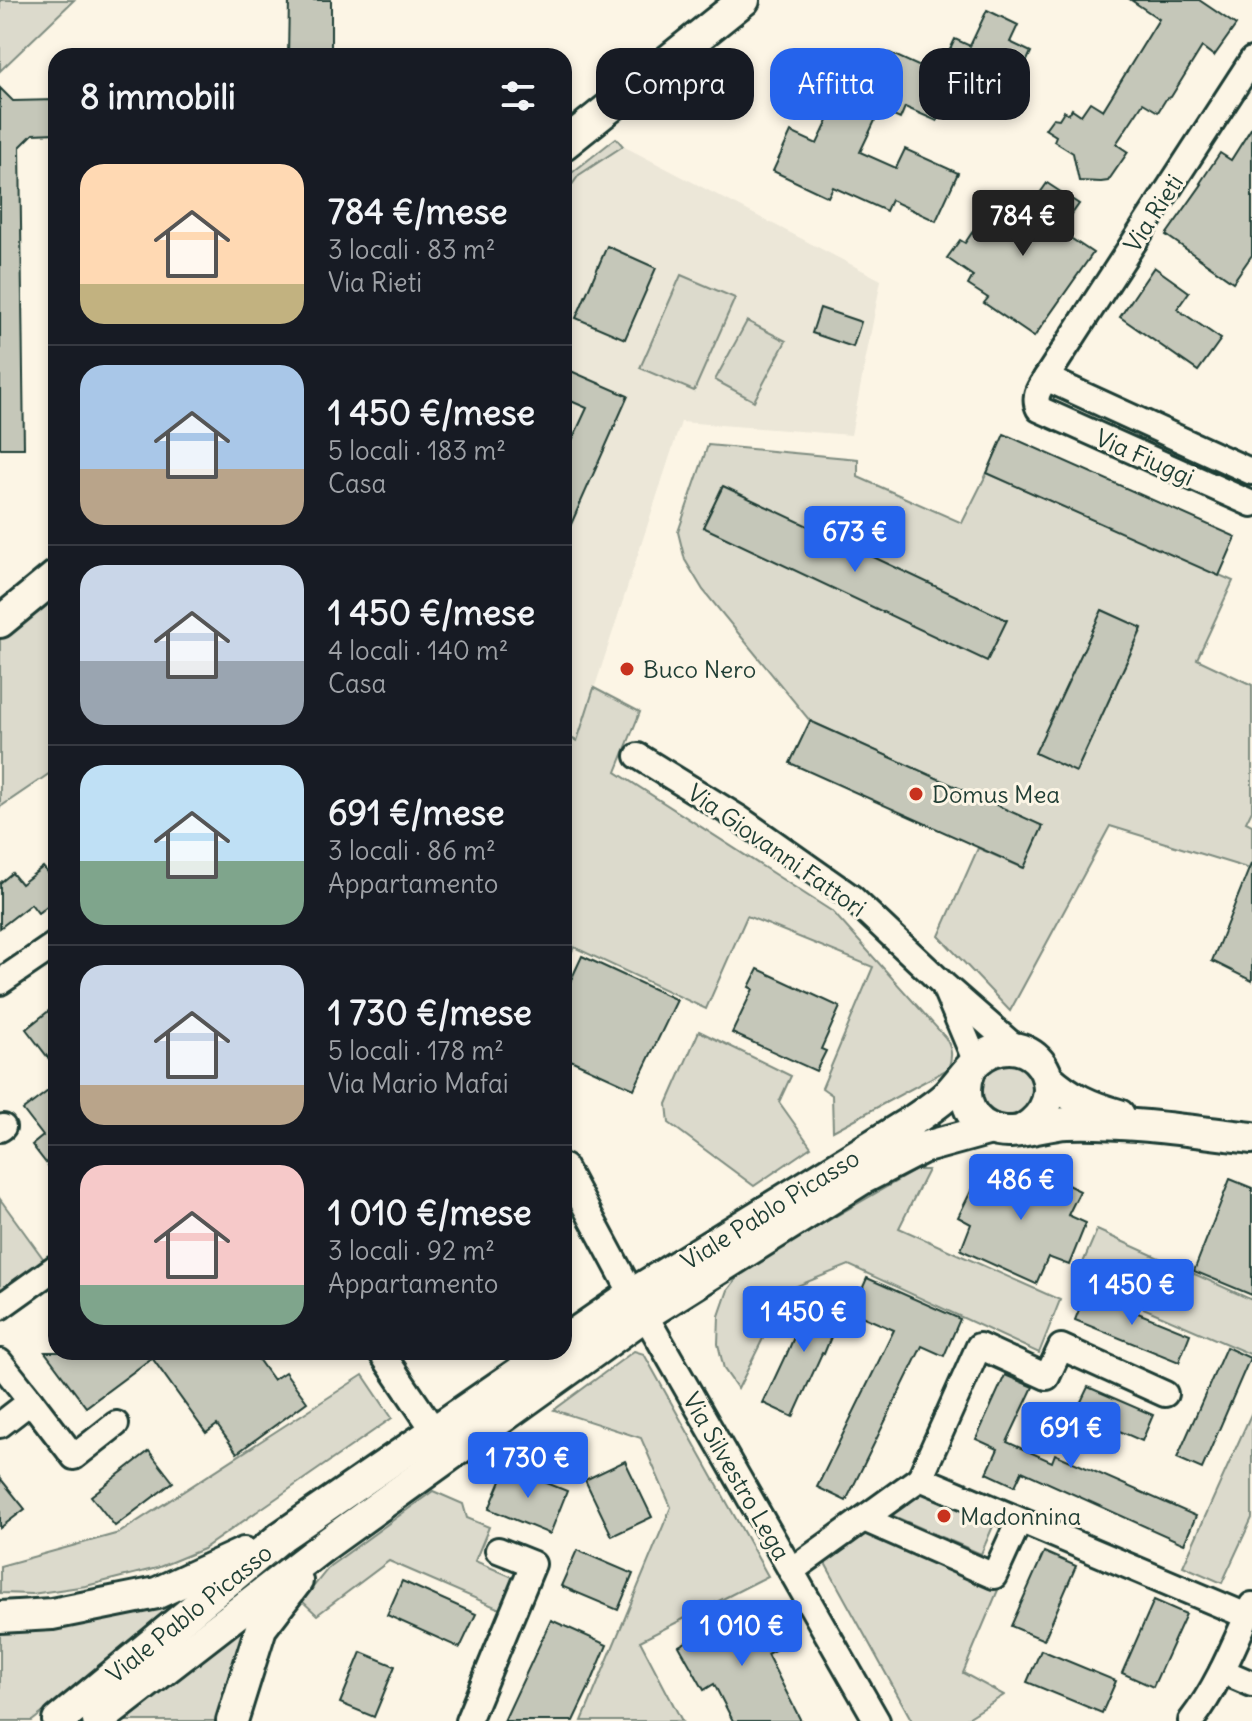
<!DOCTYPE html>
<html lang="it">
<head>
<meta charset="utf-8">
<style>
	body { margin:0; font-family:Delius,sans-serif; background:#20242c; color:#f1f3f6; height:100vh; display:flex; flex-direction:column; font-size:30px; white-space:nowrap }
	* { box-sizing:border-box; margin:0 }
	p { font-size:26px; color:#9ea1a6 }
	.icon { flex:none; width:44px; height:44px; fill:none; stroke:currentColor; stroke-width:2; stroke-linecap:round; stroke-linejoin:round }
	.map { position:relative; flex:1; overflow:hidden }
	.details { position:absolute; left:48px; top:48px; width:524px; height:1312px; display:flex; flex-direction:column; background:#171b24; border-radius:24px; box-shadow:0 4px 12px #0003 }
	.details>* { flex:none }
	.banner { position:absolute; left:596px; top:48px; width:536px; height:72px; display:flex; gap:16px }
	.price { position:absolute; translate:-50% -68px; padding:0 18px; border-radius:8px; background:#2563eb; color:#fff; font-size:26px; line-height:52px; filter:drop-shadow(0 2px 4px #0008) }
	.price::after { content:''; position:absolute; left:50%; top:48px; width:24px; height:18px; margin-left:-12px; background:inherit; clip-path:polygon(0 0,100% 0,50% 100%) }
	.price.current { background:#222; color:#fff }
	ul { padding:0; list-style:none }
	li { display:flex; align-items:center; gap:24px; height:200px; padding:0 32px }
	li+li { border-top:2px solid #363941 }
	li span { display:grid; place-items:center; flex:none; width:224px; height:160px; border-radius:24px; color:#555 }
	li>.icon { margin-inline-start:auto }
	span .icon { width:96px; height:96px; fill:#fffc; stroke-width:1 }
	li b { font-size:34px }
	h2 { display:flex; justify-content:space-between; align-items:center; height:96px; padding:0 32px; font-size:34px }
	.pill { padding:0 28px; border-radius:24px; background:#171b24; box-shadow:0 4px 12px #0003; font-size:28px; line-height:72px }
	.pill.current { background:#2563eb; color:#fff }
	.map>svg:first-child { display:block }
</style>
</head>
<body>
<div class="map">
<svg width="1252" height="1721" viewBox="0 0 1252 1721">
	<rect width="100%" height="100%" fill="#fcf5e5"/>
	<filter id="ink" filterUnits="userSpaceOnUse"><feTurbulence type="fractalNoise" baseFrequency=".0125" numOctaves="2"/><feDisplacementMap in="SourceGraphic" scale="16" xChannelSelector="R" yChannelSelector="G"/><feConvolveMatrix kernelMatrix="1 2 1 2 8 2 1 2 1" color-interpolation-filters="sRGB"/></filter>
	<g filter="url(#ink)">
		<path fill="#ece7d8" d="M623 146 881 280 851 435 681 422 577 742 564 735V196L579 175Z"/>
		<g fill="#dcdacc" stroke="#7e8c80" stroke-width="2" fill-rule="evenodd">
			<path d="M0 0H74L0 71Z"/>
			<path d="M616 138 623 146 579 175 564 196V179Z"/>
			<path d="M681 275 735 298 694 391 640 368Z"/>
			<path d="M747 321 786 341 754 401 715 380Z"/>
			<path d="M708 445 858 459V477L962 523 987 473 1233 581 1197 659 1252 685V810L1246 822 1252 825V864L1250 869 1110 826 1010 1011 939 936 978 848 1023 868 1042 826 810 721 703 590 685 560 678 532ZM722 487 1006 621 987 660 704 527ZM1102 610 1142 629 1076 771 1036 752Z"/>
			<path d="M56 589V769L0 807V631Z"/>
			<path d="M594 688 640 712 616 772 833 912 945 1037C952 1048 953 1057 948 1069L833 1131 832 1095 822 1088 873 967 747 916 706 1009 574 947 564 968V735L577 741Z"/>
			<path d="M699 1031 791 1076 779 1102 811 1147 754 1186 669 1123 667 1104Z"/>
			<circle cx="1008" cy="1088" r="27"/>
			<path d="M916 1170H928L899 1228 1060 1300 1039 1353 849 1265 787 1290 738 1389 724 1369 718 1344 719 1316 728 1290 744 1269Z"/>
			<path d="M0 1199 45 1261 0 1294Z"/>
			<path d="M1097 1230 1252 1300V1355L1076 1279Z"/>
			<path d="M634 1351 644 1354 768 1576 640 1641 682 1721H582L671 1507 641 1438 554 1410Z"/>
			<path d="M363 1375 392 1418 203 1549 157 1568 86 1586 32 1594 0 1593V1566L119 1533Z"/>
			<path d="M1252 1412V1518L1222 1583 1183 1566Z"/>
			<path d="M433 1491 463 1504 467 1518 489 1527 475 1561 515 1578 502 1610 389 1561 317 1615 302 1601 330 1566Z"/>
			<path d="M919 1492 994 1524 981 1554 889 1514Z"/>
			<path d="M867 1533 998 1590 963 1673 1004 1695 963 1721H912L825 1563Z"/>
			<path d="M231 1565 32 1721H0V1621Z"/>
			<path d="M268 1599 216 1721H123Z"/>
		</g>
		<g fill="#c5c7b9" stroke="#1f3d34" stroke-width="2">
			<path d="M289 0H331V56H288Z"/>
			<path d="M1131 0H1199L1236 25 1214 56 1202 47 1171 97 1166 99 1158 112 1143 103 1116 144 1128 152 1108 181 1101 182 1079 181 1073 153 1054 141 1056 136 1045 129 1053 118 1059 119 1064 111 1069 114 1072 109 1081 115 1090 102 1103 110 1159 19Z"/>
			<path d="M987 10 1018 25 1010 42 1031 52 1011 96 987 85 983 92 956 80 937 121 905 107 900 119 880 110 860 152 896 168 905 149 958 173 936 221 891 200 886 211 833 187 828 197 773 171 791 132 817 144 855 64 880 76 890 53 938 75 955 39 970 46Z"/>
			<path d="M0 88 13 101 56 100V133L33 134 20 147 24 448H0Z"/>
			<path d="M1252 127V255L1233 282 1166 235 1202 184 1200 183 1220 153 1231 160Z"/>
			<path d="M1047 183 1079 204 1060 231 1093 253 1034 337 984 303 988 298 968 285 973 276 947 258 960 240 965 243 998 194 1026 213Z"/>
			<path d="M607 246 656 268 625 339 576 318Z"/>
			<path d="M1154 267 1189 292 1177 309 1221 339 1198 371 1120 317Z"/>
			<path d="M820 308 861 322 853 347 812 333Z"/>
			<path d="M564 368 628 396 564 540V447L568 449 587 408 564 398Z"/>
			<path d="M1004 434 1236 537 1219 576 987 473Z"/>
			<path d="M723 486 1007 620 987 661 703 527Z"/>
			<path d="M1102 610 1142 628 1076 772 1035 753Z"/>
			<path d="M810 721 1043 826 1024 868 790 763Z"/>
			<path d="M1251 864 1252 865V981L1212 961Z"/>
			<path d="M43 867 56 883V899L38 913 31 904 0 928V883L12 873 21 884Z"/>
			<path d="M582 956 677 1000 634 1089 564 1057V995Z"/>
			<path d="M758 969 840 1007 821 1049 826 1051 816 1071 732 1033 753 989 749 987Z"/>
			<path d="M56 1005V1068L26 1029Z"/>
			<path d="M48 1091 56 1100V1176L32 1145 43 1136 23 1110Z"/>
			<path d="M999 1168 1010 1174 1012 1168 1045 1174 1080 1191 1068 1215 1086 1223 1069 1265 1048 1257 1036 1284 961 1250 971 1224 958 1217 979 1175 994 1180Z"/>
			<path d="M1230 1179 1252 1188V1295L1194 1271Z"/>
			<path d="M867 1278 960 1319 944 1356 922 1346 846 1501 817 1487 894 1330 852 1312Z"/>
			<path d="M813 1292 844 1305 824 1354 822 1353 793 1417 763 1403 785 1356H786Z"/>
			<path d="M1086 1292 1190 1334 1179 1362 1075 1320Z"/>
			<path d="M1226 1347 1250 1358 1202 1469 1177 1458Z"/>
			<path d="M45 1352H253L273 1380 285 1372 307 1402 237 1453 217 1425 206 1433 152 1358 86 1407Z"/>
			<path d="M1005 1375 1033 1387 1007 1442 1052 1462 1055 1454 1196 1516 1184 1544 1022 1471 1015 1486 987 1473 998 1449 976 1439Z"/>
			<path d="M1088 1387 1153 1415 1142 1441 1076 1412Z"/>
			<path d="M149 1451 173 1482 115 1526 91 1496Z"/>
			<path d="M625 1461 652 1517 612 1536 585 1480Z"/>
			<path d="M507 1467 567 1491 550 1534 489 1509Z"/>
			<path d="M0 1478 25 1509 0 1528Z"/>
			<path d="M577 1550 633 1574 618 1610 561 1586Z"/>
			<path d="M1044 1552 1076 1566 1044 1640 1011 1626Z"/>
			<path d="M402 1581 476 1614 460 1648 387 1615Z"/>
			<path d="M1154 1600 1186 1614 1153 1687 1122 1673Z"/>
			<path d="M756 1603 780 1647 767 1654 801 1721H733L714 1684 704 1690 679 1646Z"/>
			<path d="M551 1620 607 1645 591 1683 573 1721H504Z"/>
			<path d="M1041 1650 1116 1681 1102 1713 1027 1682Z"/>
			<path d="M361 1652 395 1666 374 1717 340 1703Z"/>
		</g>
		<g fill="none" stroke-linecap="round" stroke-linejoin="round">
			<defs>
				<g id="minor">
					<path d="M1252 60 1046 378C1039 389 1033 397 1039 409L1252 504"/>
					<path d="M1046 378 1252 472"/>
					<path d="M638 756 740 819 851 897 944 985 1017 1049"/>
					<path d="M0 982 56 944"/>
					<path d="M946 991 973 1055 978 1060"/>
					<path d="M0 1129 3 1127"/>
					<path d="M564 1167 632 1294"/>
					<path d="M0 1307 56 1267"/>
					<path d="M645 1315 877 1721"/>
					<path d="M381 1352 435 1432"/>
					<path d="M0 1362 31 1401 0 1425"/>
					<path d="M31 1401 74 1457 116 1424"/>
					<path d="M920 1478 979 1346 1047 1377 1061 1347 1165 1394"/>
					<path d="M864 1519 994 1576 1019 1521"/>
					<path d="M791 1571 920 1478 1247 1616"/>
					<path d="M1222 1671 1252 1684"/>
					<path d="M468 1721 533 1564 498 1550"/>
					<path d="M1191 1721C1218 1686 1234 1645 1252 1605"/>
				</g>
				<g id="tertiary">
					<path d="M564 144 744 0"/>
					<path d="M0 622 56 576"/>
					<path d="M970 1070C962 1091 965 1117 989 1128 1011 1139 1042 1124 1067 1123 1129 1121 1190 1131 1252 1138"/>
					<path d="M1048 1078C1070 1098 1090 1107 1119 1115"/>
					<path d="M564 1341 632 1294 915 1119C925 1112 936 1105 945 1097 960 1083 973 1058 993 1051 1041 1033 1074 1099 1024 1129"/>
					<path d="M0 1617 52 1614 157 1593 244 1553"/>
					<path d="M58 1721 282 1536 549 1352"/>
					<path d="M98 1721 325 1545 645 1315 862 1179 922 1148 991 1129"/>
					<path d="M232 1721 261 1628 297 1581"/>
				</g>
			</defs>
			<use href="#minor" stroke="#1f3d34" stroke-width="30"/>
			<use href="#tertiary" stroke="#1f3d34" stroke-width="36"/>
			<use href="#minor" stroke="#fcf5e5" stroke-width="24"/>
			<use href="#tertiary" stroke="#fcf5e5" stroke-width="30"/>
		</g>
	</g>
	<g fill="#c8321e" stroke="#fcf5e5" stroke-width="3">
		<circle cx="627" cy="669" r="8"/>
		<circle cx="916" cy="794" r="8"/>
		<circle cx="944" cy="1516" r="8"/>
	</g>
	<g text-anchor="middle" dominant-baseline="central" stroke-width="6" stroke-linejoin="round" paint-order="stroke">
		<g font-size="24" fill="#1f3d34" stroke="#fcf5e5">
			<text transform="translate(1153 213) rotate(-57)">Via Rieti</text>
			<text transform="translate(1145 457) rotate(24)">Via Fiuggi</text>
			<text transform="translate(777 850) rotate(35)">Via Giovanni Fattori</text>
			<text transform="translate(770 1209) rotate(-32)">Viale Pablo Picasso</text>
			<text transform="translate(737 1476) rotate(60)">Via Silvestro Lega</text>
			<text transform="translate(189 1613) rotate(-39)">Viale Pablo Picasso</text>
		</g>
		<g font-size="24" fill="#1f3d34" stroke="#fcf5e5" text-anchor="start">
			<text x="643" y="669">Buco Nero</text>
			<text x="932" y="794">Domus Mea</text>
			<text x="960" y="1516">Madonnina</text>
		</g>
	</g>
</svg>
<b class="price current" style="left:1023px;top:258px">784 €</b>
<b class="price" style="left:855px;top:574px">673 €</b>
<b class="price" style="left:1021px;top:1222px">486 €</b>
<b class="price" style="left:1132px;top:1327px">1 450 €</b>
<b class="price" style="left:804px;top:1354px">1 450 €</b>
<b class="price" style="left:1071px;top:1470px">691 €</b>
<b class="price" style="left:528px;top:1500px">1 730 €</b>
<b class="price" style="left:742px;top:1668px">1 010 €</b>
<div class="banner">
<a class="pill">Compra</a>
<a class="pill current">Affitta</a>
<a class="pill">Filtri</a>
</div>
<section class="details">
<h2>8 immobili<svg class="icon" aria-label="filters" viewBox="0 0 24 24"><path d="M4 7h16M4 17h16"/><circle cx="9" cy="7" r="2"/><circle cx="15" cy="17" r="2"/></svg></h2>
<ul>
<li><span style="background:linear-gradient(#ffd9b3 75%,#c2b280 0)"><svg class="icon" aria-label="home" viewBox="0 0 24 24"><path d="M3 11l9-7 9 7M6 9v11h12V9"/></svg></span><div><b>784 €/mese</b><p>3 locali · 83 m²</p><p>Via Rieti</p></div></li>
<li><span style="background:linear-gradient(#a9c7e8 65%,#b9a48a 0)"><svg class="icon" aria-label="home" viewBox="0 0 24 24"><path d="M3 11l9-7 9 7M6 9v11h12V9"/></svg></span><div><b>1 450 €/mese</b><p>5 locali · 183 m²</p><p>Casa</p></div></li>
<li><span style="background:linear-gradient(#c9d6e8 60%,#9aa5b1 0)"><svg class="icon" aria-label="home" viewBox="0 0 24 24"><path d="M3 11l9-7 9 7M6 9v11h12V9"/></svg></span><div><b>1 450 €/mese</b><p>4 locali · 140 m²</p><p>Casa</p></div></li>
<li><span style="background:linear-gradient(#bfe0f5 60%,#7fa58c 0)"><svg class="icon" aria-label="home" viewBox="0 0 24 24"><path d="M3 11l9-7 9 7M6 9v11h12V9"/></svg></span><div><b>691 €/mese</b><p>3 locali · 86 m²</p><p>Appartamento</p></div></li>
<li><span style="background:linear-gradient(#c9d6e8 75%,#b9a48a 0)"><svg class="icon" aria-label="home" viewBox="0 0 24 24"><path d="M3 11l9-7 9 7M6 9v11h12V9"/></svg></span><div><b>1 730 €/mese</b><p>5 locali · 178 m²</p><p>Via Mario Mafai</p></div></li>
<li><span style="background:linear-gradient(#f6c9c9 75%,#7fa58c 0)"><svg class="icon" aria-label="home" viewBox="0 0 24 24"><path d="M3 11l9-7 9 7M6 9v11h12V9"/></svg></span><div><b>1 010 €/mese</b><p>3 locali · 92 m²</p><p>Appartamento</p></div></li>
</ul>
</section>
</div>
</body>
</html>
